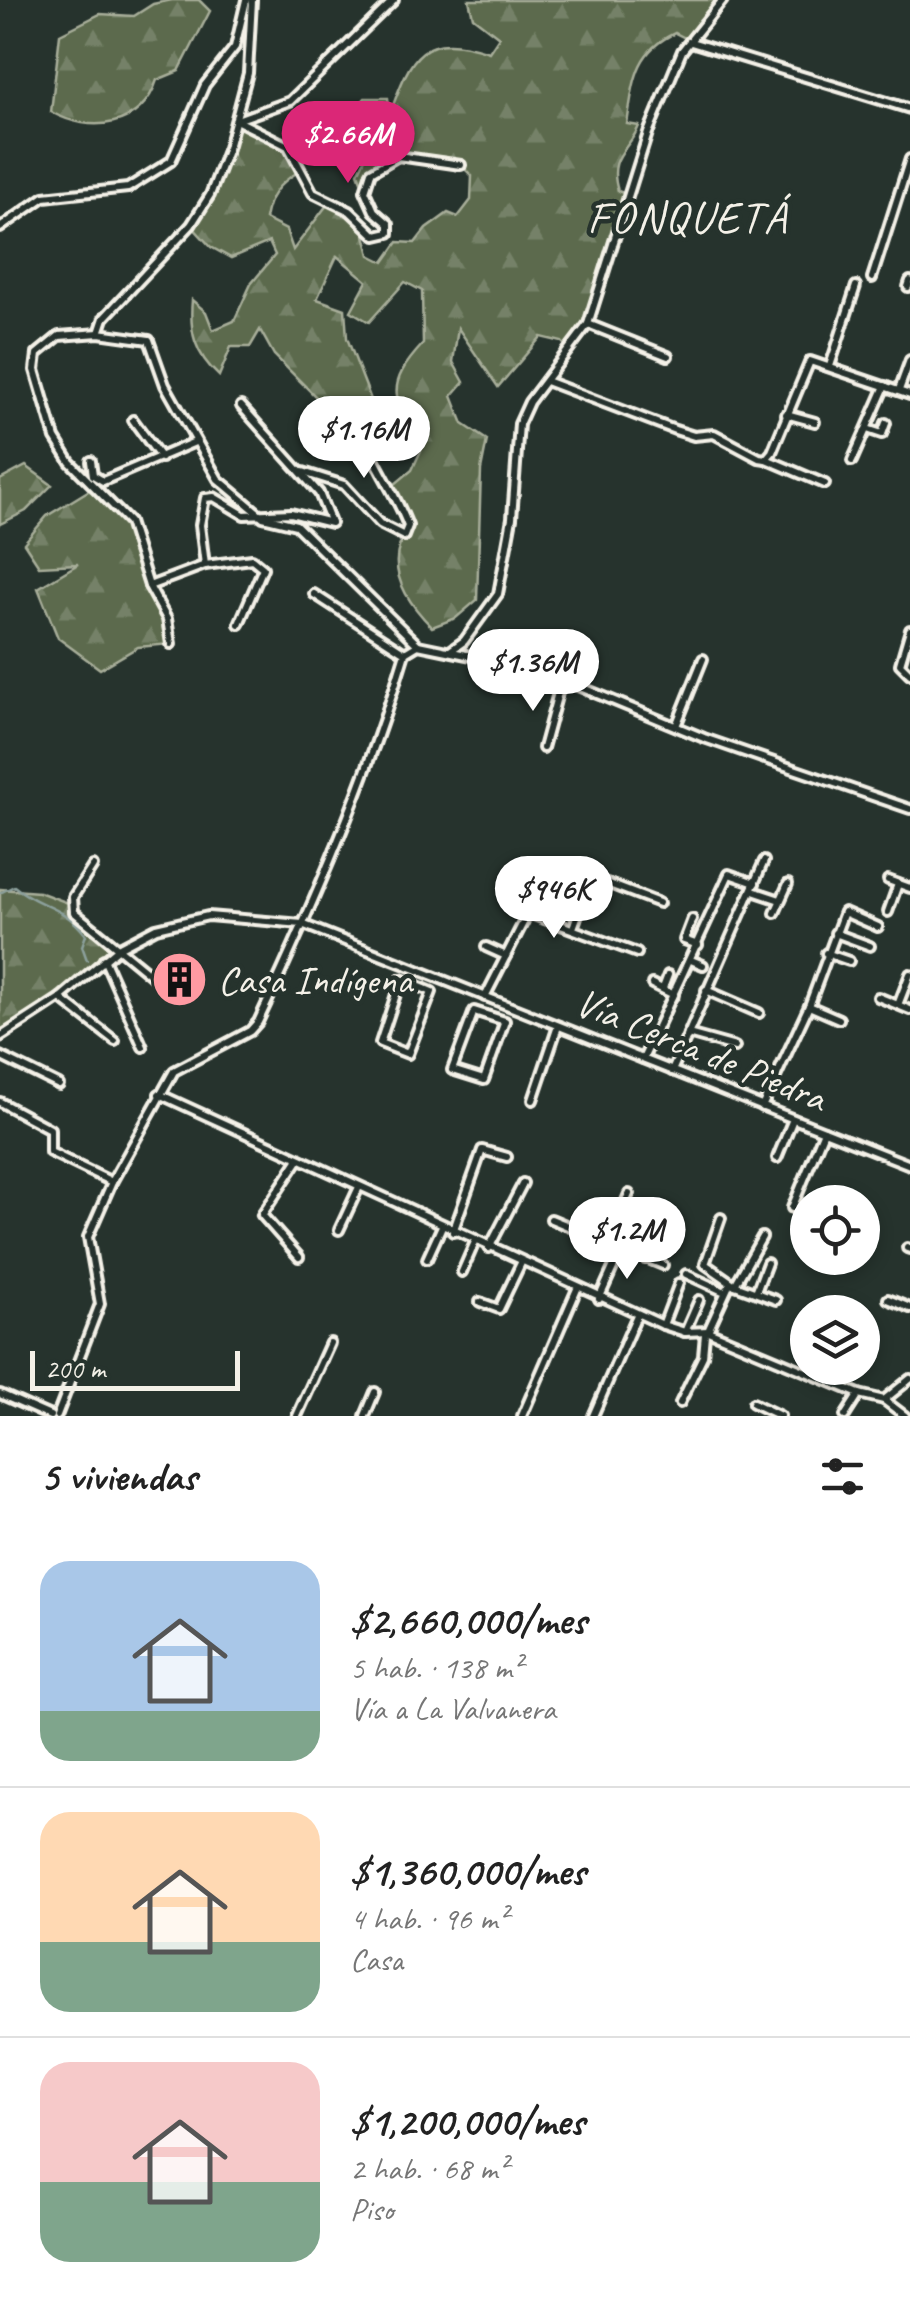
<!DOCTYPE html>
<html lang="es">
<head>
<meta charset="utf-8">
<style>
	body { margin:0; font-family:Caveat,sans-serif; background:#f6f6f6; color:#222; height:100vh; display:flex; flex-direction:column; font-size:38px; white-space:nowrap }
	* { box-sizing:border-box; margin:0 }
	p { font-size:32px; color:#767676 }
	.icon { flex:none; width:55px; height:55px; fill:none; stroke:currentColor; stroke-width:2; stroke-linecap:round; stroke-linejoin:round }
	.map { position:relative; height:1416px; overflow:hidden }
	.details { display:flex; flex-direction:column; background:#fff; flex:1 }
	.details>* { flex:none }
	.controls { position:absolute; left:790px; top:1185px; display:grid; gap:20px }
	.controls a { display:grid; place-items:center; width:90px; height:90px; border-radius:50%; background:#fff; box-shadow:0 5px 15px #0003; font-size:50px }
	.scale { position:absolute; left:30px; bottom:25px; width:210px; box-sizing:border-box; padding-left:10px; border:5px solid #f4f1e8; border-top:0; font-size:28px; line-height:35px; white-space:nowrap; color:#f4f1e8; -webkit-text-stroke:8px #26332d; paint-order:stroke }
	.price { position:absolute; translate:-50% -85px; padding:0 22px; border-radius:35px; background:#fff; color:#222; font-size:32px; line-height:65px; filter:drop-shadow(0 2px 5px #0008) }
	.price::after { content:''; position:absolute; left:50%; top:60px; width:30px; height:22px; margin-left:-15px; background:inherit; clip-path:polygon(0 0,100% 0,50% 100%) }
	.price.current { background:#db2777; color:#fff }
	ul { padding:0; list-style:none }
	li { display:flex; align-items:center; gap:30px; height:250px; padding:0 40px }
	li+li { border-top:2px solid #e0e0e0 }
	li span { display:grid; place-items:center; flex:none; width:280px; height:200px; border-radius:30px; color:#555 }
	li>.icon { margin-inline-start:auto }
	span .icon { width:120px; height:120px; fill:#fffc; stroke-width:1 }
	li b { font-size:42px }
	h2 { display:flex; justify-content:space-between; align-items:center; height:120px; padding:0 40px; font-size:42px }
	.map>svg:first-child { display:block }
</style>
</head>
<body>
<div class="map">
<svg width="910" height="1416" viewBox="0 0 910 1416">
	<defs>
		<pattern id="forest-firs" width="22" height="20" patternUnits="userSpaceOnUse" patternTransform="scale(2.5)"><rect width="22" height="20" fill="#5c6b4d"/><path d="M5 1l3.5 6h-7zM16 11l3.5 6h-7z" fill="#748167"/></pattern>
	</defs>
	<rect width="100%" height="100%" fill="#26332d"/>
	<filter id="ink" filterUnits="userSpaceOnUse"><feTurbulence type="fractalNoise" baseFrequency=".01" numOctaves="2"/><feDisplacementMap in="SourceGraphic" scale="20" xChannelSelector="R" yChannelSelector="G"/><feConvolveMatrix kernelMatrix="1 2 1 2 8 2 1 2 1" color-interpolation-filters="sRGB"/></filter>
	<g filter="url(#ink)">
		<g fill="url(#forest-firs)" stroke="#a8ae9a" stroke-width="2.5">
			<path d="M172 0H199L210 11 179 71 157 80C141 128 91 134 51 112L60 34 100 14 134 16 153 4Z"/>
			<path d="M469 0H723L691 41 675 33C634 52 634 82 627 124L639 126C629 151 607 155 618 191L631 196 588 324 569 350 562 342 541 337 498 387 458 328 453 362 464 382 452 396 463 424 487 440 481 470 477 600 456 618 432 627C406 601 382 565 408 530L389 489 412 470 423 446C393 400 383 387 423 344L422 291 405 282 369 322 351 311 367 281 337 256 317 299 345 309 347 338 373 405 357 409 352 416 334 415 274 355 260 330 250 347H231L219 376C195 354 189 332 192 300L206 312 213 330 234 321 251 284 275 255 269 242 231 258 211 247 191 225 210 194 236 120 288 146 298 172C278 184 269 196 265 219L286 230 293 250 330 201 362 223 370 255 384 262 398 242 415 243 426 229 448 213 458 217 471 200 472 176 461 165 398 157 371 172 365 191 358 173 369 150 353 140V112L365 98H388L390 114C411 54 423 30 489 52L499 37 473 17Z"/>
			<path d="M26 466 52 485 26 511 0 524V480Z"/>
			<path d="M96 486 122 512 167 619 171 644 138 647 100 669 58 638 38 588 78 564 39 566 24 543 47 516Z"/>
			<path d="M0 889 39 892 71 904 74 912 120 947 60 998 0 1037Z"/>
		</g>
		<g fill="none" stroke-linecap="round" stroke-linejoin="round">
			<path stroke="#8ca09c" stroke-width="2.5" d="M0 893 14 886C41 909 61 903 86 935L82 946 87 960"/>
			<defs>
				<g id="minor">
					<path d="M691 42 910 109"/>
					<path d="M236 120 288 146 313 193 350 211 376 236 389 233V224L374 211 365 191 371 172 398 156 461 165"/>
					<path d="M237 120 290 101 394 0"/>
					<path d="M0 228 44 197 128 188 171 161 205 85 235 47 246 0"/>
					<path d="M872 278 910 159"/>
					<path d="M908 287 910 281"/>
					<path d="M588 324 668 356"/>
					<path d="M99 333 104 318 191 225 210 195 228 148 248 73 252 0"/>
					<path d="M830 366 856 286"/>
					<path d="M546 381 675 430 694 436 714 434 759 458 766 459 772 452 810 361 910 395"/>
					<path d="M899 390 910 360"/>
					<path d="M241 406 319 493 331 523 291 513 244 515 214 497 205 498 200 525 205 565 149 586 129 522 70 462 55 438 35 370 37 354 59 336 99 333 149 340 165 385 218 479 263 517 296 525 418 645"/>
					<path d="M786 414 815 422"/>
					<path d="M133 420 161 458"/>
					<path d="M867 429 882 434 886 423"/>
					<path d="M766 459 825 484"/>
					<path d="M91 461 93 475 103 481 195 442"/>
					<path d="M852 461 885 386"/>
					<path d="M303 472 344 485 380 524 404 536 408 526C395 490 370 461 361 424"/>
					<path d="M205 565 252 559 263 568 239 624"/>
					<path d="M149 586 167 619 171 644"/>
					<path d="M314 594 405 653"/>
					<path d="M910 630 900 664 910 674"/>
					<path d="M450 651 464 641 498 594 512 518 519 424 529 402 588 324 648 133 682 51 723 0"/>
					<path d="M676 726 703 659"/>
					<path d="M543 748 562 678"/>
					<path d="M93 866 73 897 74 912 175 995"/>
					<path d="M888 880 910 888"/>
					<path d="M753 891 780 900"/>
					<path d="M888 912 898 884"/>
					<path d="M528 913 545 872"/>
					<path d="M775 913 788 884"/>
					<path d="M692 919 684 940 698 945"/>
					<path d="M573 928 591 877 659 903"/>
					<path d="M835 933 870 946"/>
					<path d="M486 947 506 956"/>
					<path d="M826 953 849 961"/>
					<path d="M104 959 143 1047"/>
					<path d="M691 960 703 965"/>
					<path d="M401 979 432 992 408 1054 380 1043Z"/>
					<path d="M652 984 674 995"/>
					<path d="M663 988 668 975"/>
					<path d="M706 990 759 1013"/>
					<path d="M485 997 528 913 637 953"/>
					<path d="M878 997 910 1010"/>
					<path d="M60 998 115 1041"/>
					<path d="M898 1005 910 974"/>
					<path d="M809 1006 839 1019"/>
					<path d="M474 1011 505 1021 484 1080 452 1070Z"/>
					<path d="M688 1034 735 1047"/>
					<path d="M0 1037 60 998 120 947 156 928 208 916 302 924 910 1165"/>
					<path d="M0 1056 59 1085"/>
					<path d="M643 1059 729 874 755 883"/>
					<path d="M672 1071 764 861"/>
					<path d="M159 1094 663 1325 685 1332 708 1331 859 1394 884 1400 910 1379"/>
					<path d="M533 1100 558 1026"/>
					<path d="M0 1102 50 1129V1152L112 1182"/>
					<path d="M762 1107 809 1006 844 912 878 927"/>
					<path d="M777 1158 793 1119"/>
					<path d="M299 1159 262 1215 299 1257"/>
					<path d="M792 1208 824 1131"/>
					<path d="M721 1218 705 1264 735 1285 776 1300"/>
					<path d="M551 1219 663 1265"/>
					<path d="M339 1230 359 1187"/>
					<path d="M453 1232 482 1150 507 1157"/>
					<path d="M607 1244 629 1194"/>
					<path d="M489 1248 523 1183"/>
					<path d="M907 1248 910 1249"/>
					<path d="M427 1259 442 1226"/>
					<path d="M645 1259 664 1210"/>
					<path d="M462 1272 475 1242"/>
					<path d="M686 1274 725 1292"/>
					<path d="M735 1285 762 1237"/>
					<path d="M756 1292 767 1263"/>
					<path d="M599 1299 621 1250"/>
					<path d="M888 1299 910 1308"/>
					<path d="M480 1302 499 1309 521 1263"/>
					<path d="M663 1325 679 1283"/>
					<path d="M708 1331 730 1283"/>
					<path d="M685 1332 699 1300"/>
					<path d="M0 1394 50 1416"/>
					<path d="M884 1400 905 1416"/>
					<path d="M680 1403 703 1356 705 1334"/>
					<path d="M753 1403 780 1416"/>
					<path d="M57 1416 100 1304 88 1237 112 1182 174 1071 250 1031 258 1022C314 903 367 780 405 653L418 645 539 670 704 738 910 809"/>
					<path d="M297 1416 330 1343"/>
					<path d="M365 1416 375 1392"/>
					<path d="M522 1416 577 1289"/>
					<path d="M593 1416 637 1315"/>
					<path d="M845 1416 859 1394"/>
				</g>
			</defs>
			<use href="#minor" stroke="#f4f1e8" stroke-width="14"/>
			<use href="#minor" stroke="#26332d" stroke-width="6"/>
		</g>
	</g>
	<defs>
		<symbol id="building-disc" viewBox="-11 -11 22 22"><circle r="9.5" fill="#ff9aa2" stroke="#26332d"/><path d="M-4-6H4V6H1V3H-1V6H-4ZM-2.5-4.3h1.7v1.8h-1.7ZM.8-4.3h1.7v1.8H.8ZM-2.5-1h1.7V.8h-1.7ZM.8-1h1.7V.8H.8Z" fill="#111"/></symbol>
	</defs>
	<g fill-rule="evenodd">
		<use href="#building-disc" x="148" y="948" width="63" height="63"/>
	</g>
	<g text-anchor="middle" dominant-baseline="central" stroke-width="9" stroke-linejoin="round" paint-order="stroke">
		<g font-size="40" fill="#f4f1e8" stroke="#26332d" text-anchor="start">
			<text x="218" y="980">Casa Indígena</text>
		</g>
		<g font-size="40" fill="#f4f1e8" stroke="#26332d">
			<text transform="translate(701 1050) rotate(22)">Vía Cerca de Piedra</text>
		</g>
		<g font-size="45" letter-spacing="2.5" fill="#f4f1e8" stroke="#26332d">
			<text x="688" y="217">FONQUETÁ</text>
		</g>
	</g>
</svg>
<div class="controls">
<a><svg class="icon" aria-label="locate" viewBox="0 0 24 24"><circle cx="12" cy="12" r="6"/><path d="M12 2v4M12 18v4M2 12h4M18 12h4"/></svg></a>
<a><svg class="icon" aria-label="layers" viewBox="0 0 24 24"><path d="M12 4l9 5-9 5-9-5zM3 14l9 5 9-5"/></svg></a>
</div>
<div class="scale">200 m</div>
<b class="price current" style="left:348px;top:186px">$2.66M</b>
<b class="price" style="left:364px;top:481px">$1.16M</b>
<b class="price" style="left:533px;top:714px">$1.36M</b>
<b class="price" style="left:554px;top:941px">$946K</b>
<b class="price" style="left:627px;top:1282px">$1.2M</b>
</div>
<section class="details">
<h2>5 viviendas<svg class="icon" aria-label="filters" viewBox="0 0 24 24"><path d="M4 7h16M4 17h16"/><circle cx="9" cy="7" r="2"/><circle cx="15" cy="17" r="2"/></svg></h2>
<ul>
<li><span style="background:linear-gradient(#a9c7e8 75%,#7fa58c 0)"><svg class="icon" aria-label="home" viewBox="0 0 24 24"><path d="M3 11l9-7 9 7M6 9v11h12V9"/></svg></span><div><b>$2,660,000/mes</b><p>5 hab. · 138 m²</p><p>Vía a La Valvanera</p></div></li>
<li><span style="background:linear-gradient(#ffd9b3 65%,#7fa58c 0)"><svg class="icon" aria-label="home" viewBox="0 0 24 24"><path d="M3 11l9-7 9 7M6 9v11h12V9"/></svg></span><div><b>$1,360,000/mes</b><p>4 hab. · 96 m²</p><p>Casa</p></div></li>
<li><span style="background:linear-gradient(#f6c9c9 60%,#7fa58c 0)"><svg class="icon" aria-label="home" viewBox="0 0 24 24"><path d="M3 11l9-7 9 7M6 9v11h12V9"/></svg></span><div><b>$1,200,000/mes</b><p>2 hab. · 68 m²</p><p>Piso</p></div></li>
</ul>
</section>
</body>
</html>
